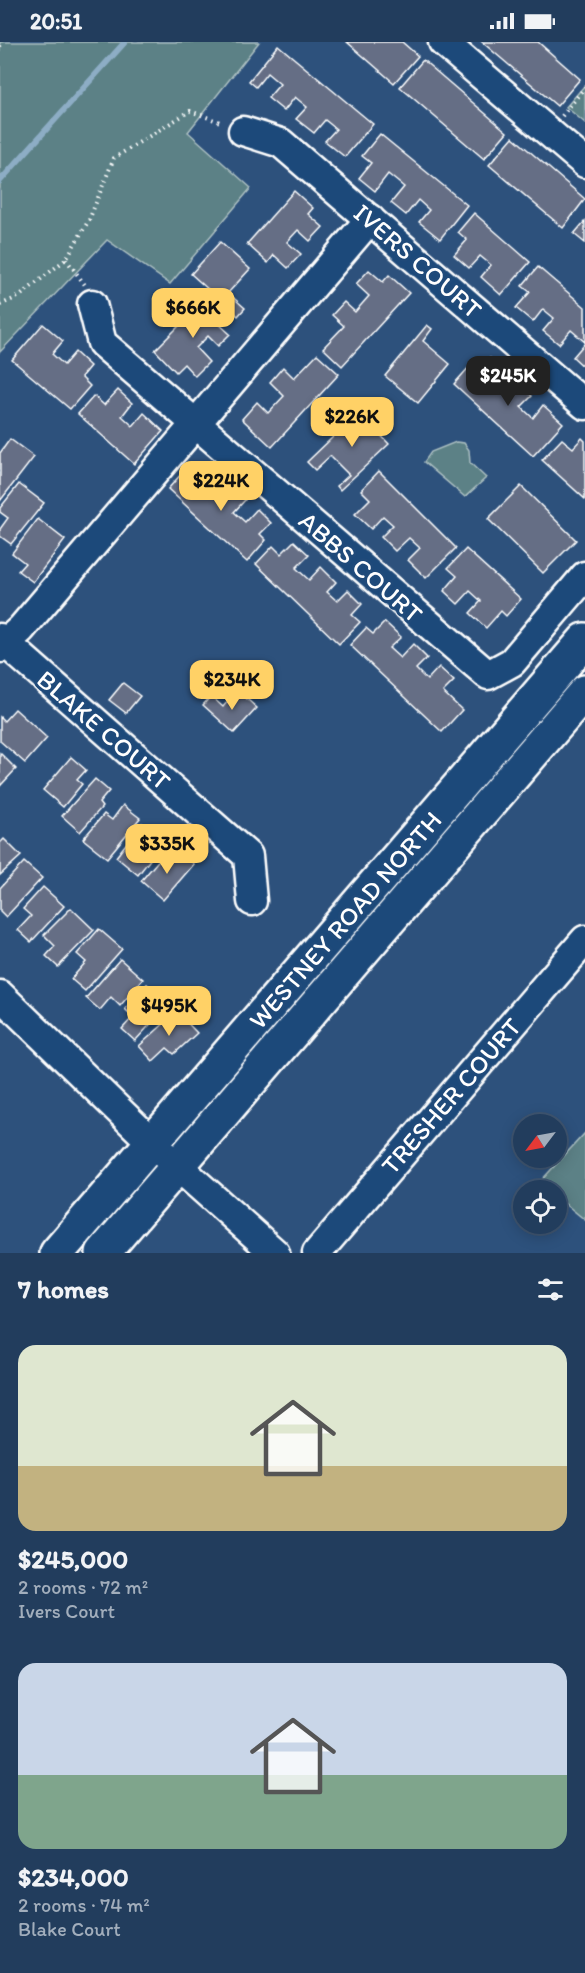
<!DOCTYPE html>
<html lang="en">
<head>
<meta charset="utf-8">
<style>
	body { margin:0; font-family:Itim,sans-serif; background:#2e4866; color:#f1f3f6; height:100vh; display:flex; flex-direction:column; font-size:22px; white-space:nowrap }
	* { box-sizing:border-box; margin:0 }
	p { font-size:20px; color:#a2aebc }
	.icon { flex:none; width:33px; height:33px; fill:none; stroke:currentColor; stroke-width:2; stroke-linecap:round; stroke-linejoin:round }
	.map { position:relative; height:1211px; overflow:hidden }
	.panel { display:flex; flex-direction:column; background:#223d5d; flex:1 }
	.panel>* { flex:none }
	.needle { width:39px; rotate:238deg }
	.buttons { position:absolute; left:513px; top:1072px; display:grid; gap:12px }
	.buttons a { display:grid; place-items:center; width:54px; height:54px; border-radius:50%; background:#223d5d; box-shadow:0 3px 15px #0003,0 0 0 2px #3f5672; font-size:30px }
	.price { position:absolute; translate:-50% -51px; padding:0 14px; border-radius:12px; background:#ffd166; color:#111; font-size:20px; line-height:39px; filter:drop-shadow(0 2px 3px #0008) }
	.price::after { content:''; position:absolute; left:50%; top:36px; width:18px; height:14px; margin-left:-9px; background:inherit; clip-path:polygon(0 0,100% 0,50% 100%) }
	.price.selected { background:#222; color:#fff }
	ul { padding:0; list-style:none }
	li { display:grid; align-content:center; gap:12px; height:318px; padding:0 18px }
	li span { display:grid; place-items:center; height:186px; border-radius:18px; color:#555 }
	li>.icon { margin-inline-start:auto }
	span .icon { width:108px; height:108px; fill:#fffc; stroke-width:1 }
	li b { font-size:26px }
	h2 { display:flex; justify-content:space-between; align-items:center; height:72px; padding:0 18px; font-size:26px }
	.status { display:flex; justify-content:space-between; align-items:center; height:42px; padding:0 30px; background:#223d5d; direction:ltr }
	.status svg { height:16px; fill:currentColor }
	.map>svg:first-child { display:block }
</style>
</head>
<body>
<div class="status"><b>20:51</b><svg viewBox="0 0 49 12"><path d="M0 12V9h3v3zM5 12V6h3v6zM10 12V3h3v9zM15 12V0h3v12zM26 1h20v11H26zM47 4h2v5h-2z"/></svg></div>
<div class="map">
<svg width="585" height="1211" viewBox="0 0 585 1211">
	<rect width="100%" height="100%" fill="#2d517c"/>
	<filter id="ink" filterUnits="userSpaceOnUse"><feTurbulence type="fractalNoise" baseFrequency=".0167" numOctaves="2"/><feDisplacementMap in="SourceGraphic" scale="12" xChannelSelector="R" yChannelSelector="G"/><feConvolveMatrix kernelMatrix="1 2 1 2 8 2 1 2 1" color-interpolation-filters="sRGB"/></filter>
	<g filter="url(#ink)">
		<g fill="#5b8186" stroke="#adc0c2" stroke-width="1.5">
			<path d="M0 0H259L188 90 251 146 170 242 107 198 0 310Z"/>
			<path d="M585 43V81L566 65Z"/>
			<path d="M456 400 464 401 469 408 470 421 486 436 465 455 424 420 431 410Z"/>
			<path d="M585 1091V1178L557 1155 556 1149H549L539 1141Z"/>
		</g>
		<g fill="none" stroke-linecap="round" stroke-linejoin="round">
			<path stroke="#8dadc5" stroke-width="6" d="M0 139 125 0"/>
		</g>
		<g fill="#656e85" stroke="#fff" stroke-width="1.5">
			<path d="M347 0H402L418 14 394 41Z"/>
			<path d="M482 0H538L580 37 557 64Z"/>
			<path d="M278 3 373 82 345 115 325 99 336 87 325 78 314 91 296 77 307 65 295 55 284 69 268 56 280 42 267 31 256 45 249 39Z"/>
			<path d="M423 18 507 90 484 117 400 45Z"/>
			<path d="M380 92 467 163 440 197 419 180 429 168 418 158 406 173 391 161 404 145 388 132 375 149 359 136 371 121 362 114Z"/>
			<path d="M513 95 585 157 563 186 489 123Z"/>
			<path d="M294 149 313 166 308 172 323 185 310 199 298 188 287 200 301 212 288 226 274 213 268 221 247 202Z"/>
			<path d="M474 171 530 220 501 253 481 235 491 223 480 214 469 226 454 213 467 198 458 190Z"/>
			<path d="M585 179V201L574 192Z"/>
			<path d="M220 200 250 227 228 251 245 266 238 274 191 232Z"/>
			<path d="M538 225 585 265V300L571 288 559 302 543 289 554 276 543 267 533 280 516 266 530 250 522 244Z"/>
			<path d="M369 228 383 240 389 233 409 251 342 324 323 306 344 284 332 273 344 260 355 270 369 254 356 242Z"/>
			<path d="M206 257 222 273 216 279 230 292 218 304 208 294 196 306 209 320 195 334 184 322 176 330 155 308Z"/>
			<path d="M43 282 63 299 52 312 64 323 75 310 90 324 81 335 90 344 70 367 12 318Z"/>
			<path d="M427 283 432 287 423 299 450 322 418 361 385 334Z"/>
			<path d="M585 301V326L573 315Z"/>
			<path d="M317 312 339 332 272 405 242 377 257 360 268 371 284 354 270 340 283 325 294 336Z"/>
			<path d="M490 316 505 330 495 341 507 352 517 341 532 354 521 365 533 376 543 363 563 381 533 414 454 342 471 323 478 330Z"/>
			<path d="M118 348 132 361 122 374 133 384 144 371 163 389 134 422 78 372 94 354 104 363Z"/>
			<path d="M359 370 389 402 340 448 337 444 349 433 330 414 315 428 307 420Z"/>
			<path d="M582 396 585 399V457L542 418 562 397 573 406Z"/>
			<path d="M10 397 34 415 0 459V411Z"/>
			<path d="M203 421 218 435 208 447 218 456 229 444 245 458 234 470 245 480 257 467 271 481 260 492 266 498 247 520 168 447 183 430 189 436Z"/>
			<path d="M379 429 456 506 426 536 408 518 420 506 409 496 395 509 381 495 393 483 383 474 371 487 355 472 370 457 361 448Z"/>
			<path d="M19 442 44 461 11 502 0 494V487L8 476 0 470V466Z"/>
			<path d="M521 444 576 498 543 531 488 477Z"/>
			<path d="M38 477 65 498 33 540 18 529 25 521 12 511Z"/>
			<path d="M294 499 309 513 296 526 309 538 321 525 336 540 327 550 337 559 348 548 362 562 352 573 360 580 339 602 256 522 273 504 281 512Z"/>
			<path d="M466 507 521 557 506 574 501 569 486 586 470 571 481 559 470 549 458 562 444 549 457 534 448 526Z"/>
			<path d="M385 580 401 595 389 606 400 616 413 602 427 616 416 627 427 638 439 625 454 639 443 650 462 668 442 690 350 603 366 586 373 592Z"/>
			<path d="M123 641 140 654 126 671 109 658Z"/>
			<path d="M237 648 257 666 234 691 203 663 211 654 223 665Z"/>
			<path d="M15 667 47 696 25 721 0 699V675L4 679Z"/>
			<path d="M0 711 16 727 0 744Z"/>
			<path d="M71 715 86 728 77 738 82 742 63 765 43 748Z"/>
			<path d="M95 737 109 749 99 761 102 765 80 790 62 774Z"/>
			<path d="M123 763 140 776 107 816 83 797 104 772 112 778Z"/>
			<path d="M142 781 157 793 148 804 156 810 138 833 116 815Z"/>
			<path d="M4 797 21 814 0 833V801Z"/>
			<path d="M179 809 194 822 163 858 141 839 162 814 170 821Z"/>
			<path d="M24 820 42 836 6 875 0 869V846Z"/>
			<path d="M43 845 64 864 31 900 18 888 31 874 23 867Z"/>
			<path d="M71 866 94 888 58 925 46 914 55 904 44 893Z"/>
			<path d="M99 887 122 907 85 949 71 937 86 920 77 912Z"/>
			<path d="M120 917 143 937 120 964 111 955 100 968 86 956Z"/>
			<path d="M147 942 169 962 135 999 122 987 133 975 125 967Z"/>
			<path d="M177 970 197 991 174 1012 167 1006 153 1019 139 1004Z"/>
		</g>
		<g fill="none" stroke-linecap="round" stroke-linejoin="round">
			<defs>
				<g id="minor">
					<path d="M443 0 585 121"/>
					<path d="M243 89 281 101 585 363"/>
					<path d="M92 262 102 301 488 633 512 620 585 534"/>
					<path d="M0 596 248 814 252 859"/>
					<path d="M0 606 21 587 370 177"/>
					<path d="M0 953 165 1113 275 1211"/>
					<path d="M317 1211 585 898"/>
				</g>
				<g id="major">
					<path d="M57 1211 585 598"/>
					<path d="M103 1211 585 650"/>
				</g>
			</defs>
			<use href="#minor" stroke="#fff" stroke-width="33"/>
			<use href="#major" stroke="#fff" stroke-width="38"/>
			<g stroke="#fff" stroke-width="4" stroke-dasharray="1.5 4.5" stroke-linecap="butt">
				<path d="M0 4 3 0"/>
				<path d="M562 74 585 45"/>
				<path d="M66 217 85 243"/>
				<path d="M0 263 20 254 66 217 89 178 114 116 190 69 223 81"/>
			</g>
			<use href="#minor" stroke="#1f4a7a" stroke-width="28"/>
			<use href="#major" stroke="#1f4a7a" stroke-width="33"/>
		</g>
	</g>
	<g text-anchor="middle" dominant-baseline="central" stroke-width="6" stroke-linejoin="round" paint-order="stroke">
		<g font-size="26" fill="#fff" stroke="#1f4a7a">
			<text transform="translate(418 219) rotate(41)">IVERS COURT</text>
			<text transform="translate(361 525) rotate(41)">ABBS COURT</text>
			<text transform="translate(104 688) rotate(41)">BLAKE COURT</text>
			<text transform="translate(345 878) rotate(-49)">WESTNEY ROAD NORTH</text>
			<text transform="translate(451 1054) rotate(-49)">TRESHER COURT</text>
		</g>
	</g>
</svg>
<div class="buttons">
<a><svg class="needle" viewBox="-14 -14 28 28"><path d="M0-13l5 13h-10z" fill="#e53935"/><path d="M0 13l5-13h-10z" fill="#a2aebc"/></svg></a>
<a><svg class="icon" aria-label="locate" viewBox="0 0 24 24"><circle cx="12" cy="12" r="6"/><path d="M12 2v4M12 18v4M2 12h4M18 12h4"/></svg></a>
</div>
<b class="price" style="left:193px;top:297px">$666K</b>
<b class="price selected" style="left:508px;top:365px">$245K</b>
<b class="price" style="left:352px;top:406px">$226K</b>
<b class="price" style="left:221px;top:470px">$224K</b>
<b class="price" style="left:232px;top:669px">$234K</b>
<b class="price" style="left:167px;top:833px">$335K</b>
<b class="price" style="left:169px;top:995px">$495K</b>
</div>
<section class="panel">
<h2>7 homes<svg class="icon" aria-label="filters" viewBox="0 0 24 24"><path d="M4 7h16M4 17h16"/><circle cx="9" cy="7" r="2"/><circle cx="15" cy="17" r="2"/></svg></h2>
<ul>
<li><span style="background:linear-gradient(#dfe7d0 65%,#c2b280 0)"><svg class="icon" aria-label="home" viewBox="0 0 24 24"><path d="M3 11l9-7 9 7M6 9v11h12V9"/></svg></span><div><b>$245,000</b><p>2 rooms · 72 m²</p><p>Ivers Court</p></div></li>
<li><span style="background:linear-gradient(#c9d6e8 60%,#7fa58c 0)"><svg class="icon" aria-label="home" viewBox="0 0 24 24"><path d="M3 11l9-7 9 7M6 9v11h12V9"/></svg></span><div><b>$234,000</b><p>2 rooms · 74 m²</p><p>Blake Court</p></div></li>
</ul>
</section>
</body>
</html>
